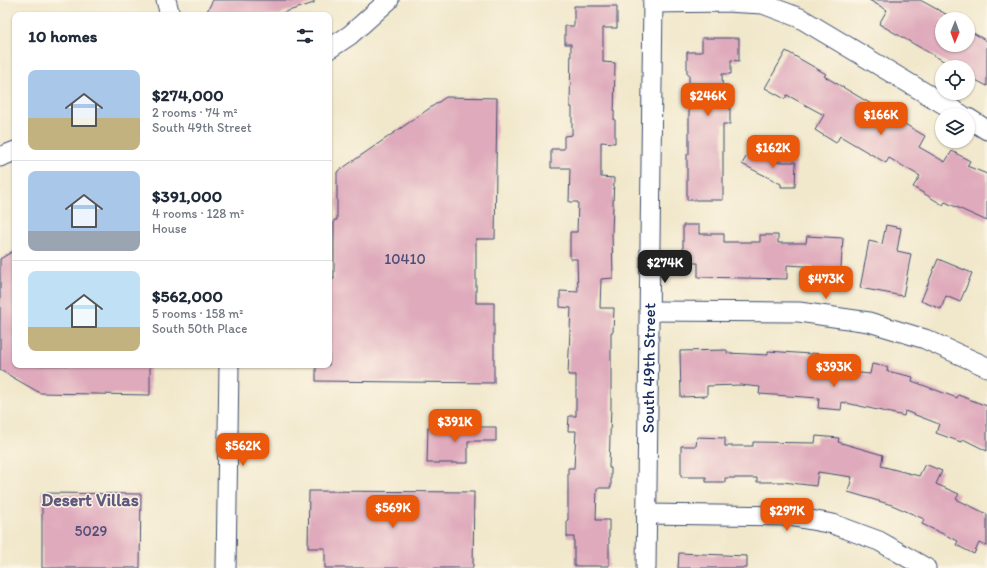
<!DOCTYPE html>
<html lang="en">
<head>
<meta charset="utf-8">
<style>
	body { margin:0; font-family:Itim,sans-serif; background:#f2f2f3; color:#1f2937; height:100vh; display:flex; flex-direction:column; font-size:15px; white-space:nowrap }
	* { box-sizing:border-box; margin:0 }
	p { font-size:13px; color:#747a83 }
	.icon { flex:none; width:22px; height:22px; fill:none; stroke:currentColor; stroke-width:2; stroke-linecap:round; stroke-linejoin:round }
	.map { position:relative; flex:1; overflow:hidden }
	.side { position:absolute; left:12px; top:12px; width:320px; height:356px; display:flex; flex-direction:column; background:#fff; border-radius:8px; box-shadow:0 1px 3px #0004 }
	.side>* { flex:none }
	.needle { width:26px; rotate:181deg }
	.buttons { position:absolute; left:935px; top:12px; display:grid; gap:8px }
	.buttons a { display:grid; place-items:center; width:40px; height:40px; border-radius:50%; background:#fff; box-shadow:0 1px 3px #0004; font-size:20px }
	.price { position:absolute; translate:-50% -34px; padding:0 9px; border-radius:8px; background:#ea580c; color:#fff; font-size:13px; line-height:26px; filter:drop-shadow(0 1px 2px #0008) }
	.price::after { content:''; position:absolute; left:50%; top:24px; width:12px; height:9px; margin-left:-6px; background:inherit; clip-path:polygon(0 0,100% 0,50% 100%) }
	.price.selected { background:#222; color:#fff }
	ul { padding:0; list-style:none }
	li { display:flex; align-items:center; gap:12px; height:100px; padding:0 16px }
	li+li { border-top:1px solid #e0e1e3 }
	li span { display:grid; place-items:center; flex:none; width:112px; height:80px; border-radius:8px; color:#555 }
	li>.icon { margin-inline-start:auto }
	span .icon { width:48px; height:48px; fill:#fffc; stroke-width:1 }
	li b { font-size:17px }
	h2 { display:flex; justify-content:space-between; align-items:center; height:48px; padding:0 16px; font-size:17px }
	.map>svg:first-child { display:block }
</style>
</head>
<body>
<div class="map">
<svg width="987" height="568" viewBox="0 0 987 568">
	<rect width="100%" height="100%" fill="#fcf5e5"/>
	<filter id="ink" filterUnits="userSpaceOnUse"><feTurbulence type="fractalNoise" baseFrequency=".025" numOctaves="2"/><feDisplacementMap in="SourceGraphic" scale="8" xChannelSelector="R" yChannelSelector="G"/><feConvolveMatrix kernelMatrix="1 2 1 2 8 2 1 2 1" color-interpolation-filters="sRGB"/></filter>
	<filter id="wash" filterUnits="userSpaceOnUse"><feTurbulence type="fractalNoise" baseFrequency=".012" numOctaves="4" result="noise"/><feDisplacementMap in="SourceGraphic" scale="16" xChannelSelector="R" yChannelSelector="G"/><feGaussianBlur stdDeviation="0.9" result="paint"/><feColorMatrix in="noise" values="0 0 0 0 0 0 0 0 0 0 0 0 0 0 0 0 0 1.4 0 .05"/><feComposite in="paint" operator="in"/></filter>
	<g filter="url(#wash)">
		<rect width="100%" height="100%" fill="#f1e8cc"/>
		<g id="blocks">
			<g fill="#dfaabc">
				<path d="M213 0H314V3L282 13 281 15H205Z"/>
				<path d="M869 0H920L955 19H942V45H968V30L987 41V86L968 76V67H954L879 24 887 10Z"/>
				<path d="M574 6H617V28H603V62L615 63 614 120H615V143L601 142V177L614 178 612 232 613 278 601 279 600 308H614L613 332H611V406L609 468H611V488H597L596 520H609V566H574V537H567V520H568V468H574L576 431H568L569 416H576V375H568L571 308 560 307V291L578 292 577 259H570V232H577L578 202H569L570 168H551V149H564V136L572 135V107H570L571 44H565V26H574Z"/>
				<path d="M702 38H739V61L731 60V74H722L723 105H730V124H723V200H687V154H689V74H687V52H702Z"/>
				<path d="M786 51 826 74 824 76 925 136 919 147 945 162 952 151 970 161 967 166 987 174V221L945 202 943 205 913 187 920 176 889 158 886 163 840 136 836 143 815 130 824 115 787 95 785 99 765 88Z"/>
				<path d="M446 97 497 98 495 239H476V303H494V383L316 381V365H329V279H334V220H337V172Z"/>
				<path d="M750 150 774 162H796L795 187H781V184L742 164Z"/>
				<path d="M683 225H699V234H724V242H760V235H778V243H806L807 236 843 238 840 282 820 281V267L787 265V279L698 277V263H683Z"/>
				<path d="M886 225 901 228 897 251 911 254 903 296 860 288 869 241 882 244Z"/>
				<path d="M15 250V365H150V395L40 393 0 370V259Z"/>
				<path d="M938 259 972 273 960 302 946 296 941 309 921 301Z"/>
				<path d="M727 350V353L768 355V351L810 354 811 353 832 355 831 370 870 374 872 364 888 367 887 371 913 377 912 381 957 398 958 395 987 406V451L963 439 961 442 936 433 939 424 905 411 904 416 842 402 841 410 818 408 819 398 759 394 760 387 740 385 707 386V396L681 397 680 351Z"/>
				<path d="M428 427H496V441H468V463H427Z"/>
				<path d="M816 436 839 438 838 442 883 455 881 466 919 476 925 464 942 471 936 484 959 494 956 499 987 514V546L979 543 974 554 956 545 958 541 922 524 924 519 892 505 848 492 852 477 818 472 816 486 783 482H757V478H725V482H706V477H681V446H696L697 437 725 438V446H753V442L815 443Z"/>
				<path d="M309 491 474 492 473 568H325V548H308Z"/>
				<path d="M42 493 141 494 140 568H42Z"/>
				<path d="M679 553 747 556V568H678Z"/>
			</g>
		</g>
	</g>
	<g filter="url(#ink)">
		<use href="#blocks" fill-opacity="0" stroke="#3b4b6e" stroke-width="1"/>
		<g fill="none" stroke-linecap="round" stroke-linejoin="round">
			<defs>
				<g id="minor">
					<path d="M166 0 170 15"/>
					<path d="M653 3 725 2 763 4 800 18 962 115"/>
					<path d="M329 49 350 35 389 0"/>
					<path d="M968 118 987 130"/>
					<path d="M0 157 15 151"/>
					<path d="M649 311 799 312 869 322 925 339 987 367"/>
					<path d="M646 514 789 516 833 524 879 541 926 568"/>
					<path d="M226 568 229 365"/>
					<path id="s1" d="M646 568 653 0"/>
				</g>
			</defs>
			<use href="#minor" stroke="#3b4b6e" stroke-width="21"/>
			<use href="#minor" stroke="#fff" stroke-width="19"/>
		</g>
	</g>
	<g text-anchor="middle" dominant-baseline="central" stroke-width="3" stroke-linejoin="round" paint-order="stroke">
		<g font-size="15" fill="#4c4e76">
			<text x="405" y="259">10410</text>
			<text x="91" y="531">5029</text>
		</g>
		<g font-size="17" fill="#1b2f5e" stroke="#fcf5e5">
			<text stroke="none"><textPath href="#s1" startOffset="200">South 49th Street</textPath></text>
		</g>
		<g font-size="18" font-weight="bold" fill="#605a7f" stroke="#fcf5e5">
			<text x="90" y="500">Desert Villas</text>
		</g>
	</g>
</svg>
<div class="buttons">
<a><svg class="needle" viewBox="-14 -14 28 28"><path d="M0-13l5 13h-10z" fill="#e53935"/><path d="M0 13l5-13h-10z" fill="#747a83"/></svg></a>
<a><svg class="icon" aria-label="locate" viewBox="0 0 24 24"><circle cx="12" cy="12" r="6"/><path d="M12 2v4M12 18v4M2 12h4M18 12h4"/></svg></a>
<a><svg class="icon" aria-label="layers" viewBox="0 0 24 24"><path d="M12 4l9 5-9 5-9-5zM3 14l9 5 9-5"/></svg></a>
</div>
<b class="price" style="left:708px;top:117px">$246K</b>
<b class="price" style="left:881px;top:136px">$166K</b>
<b class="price" style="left:773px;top:169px">$162K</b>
<b class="price selected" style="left:665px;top:284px">$274K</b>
<b class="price" style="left:826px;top:300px">$473K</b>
<b class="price" style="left:834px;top:388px">$393K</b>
<b class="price" style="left:455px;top:443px">$391K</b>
<b class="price" style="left:243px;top:467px">$562K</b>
<b class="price" style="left:393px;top:529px">$569K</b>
<b class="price" style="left:787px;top:532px">$297K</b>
<section class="side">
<h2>10 homes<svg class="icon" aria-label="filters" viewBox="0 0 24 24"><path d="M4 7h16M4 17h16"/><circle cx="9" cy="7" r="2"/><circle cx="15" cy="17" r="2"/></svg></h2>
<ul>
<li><span style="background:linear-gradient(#a9c7e8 60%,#c2b280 0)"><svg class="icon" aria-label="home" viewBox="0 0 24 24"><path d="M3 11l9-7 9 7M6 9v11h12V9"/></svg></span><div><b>$274,000</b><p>2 rooms · 74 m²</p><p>South 49th Street</p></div></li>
<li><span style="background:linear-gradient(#a9c7e8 75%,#9aa5b1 0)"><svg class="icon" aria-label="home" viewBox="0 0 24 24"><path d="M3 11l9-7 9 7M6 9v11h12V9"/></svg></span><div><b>$391,000</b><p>4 rooms · 128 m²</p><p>House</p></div></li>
<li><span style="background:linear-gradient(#bfe0f5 70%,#c2b280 0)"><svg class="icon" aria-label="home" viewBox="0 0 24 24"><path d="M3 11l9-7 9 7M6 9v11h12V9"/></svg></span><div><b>$562,000</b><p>5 rooms · 158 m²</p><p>South 50th Place</p></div></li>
</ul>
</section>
</div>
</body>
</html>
